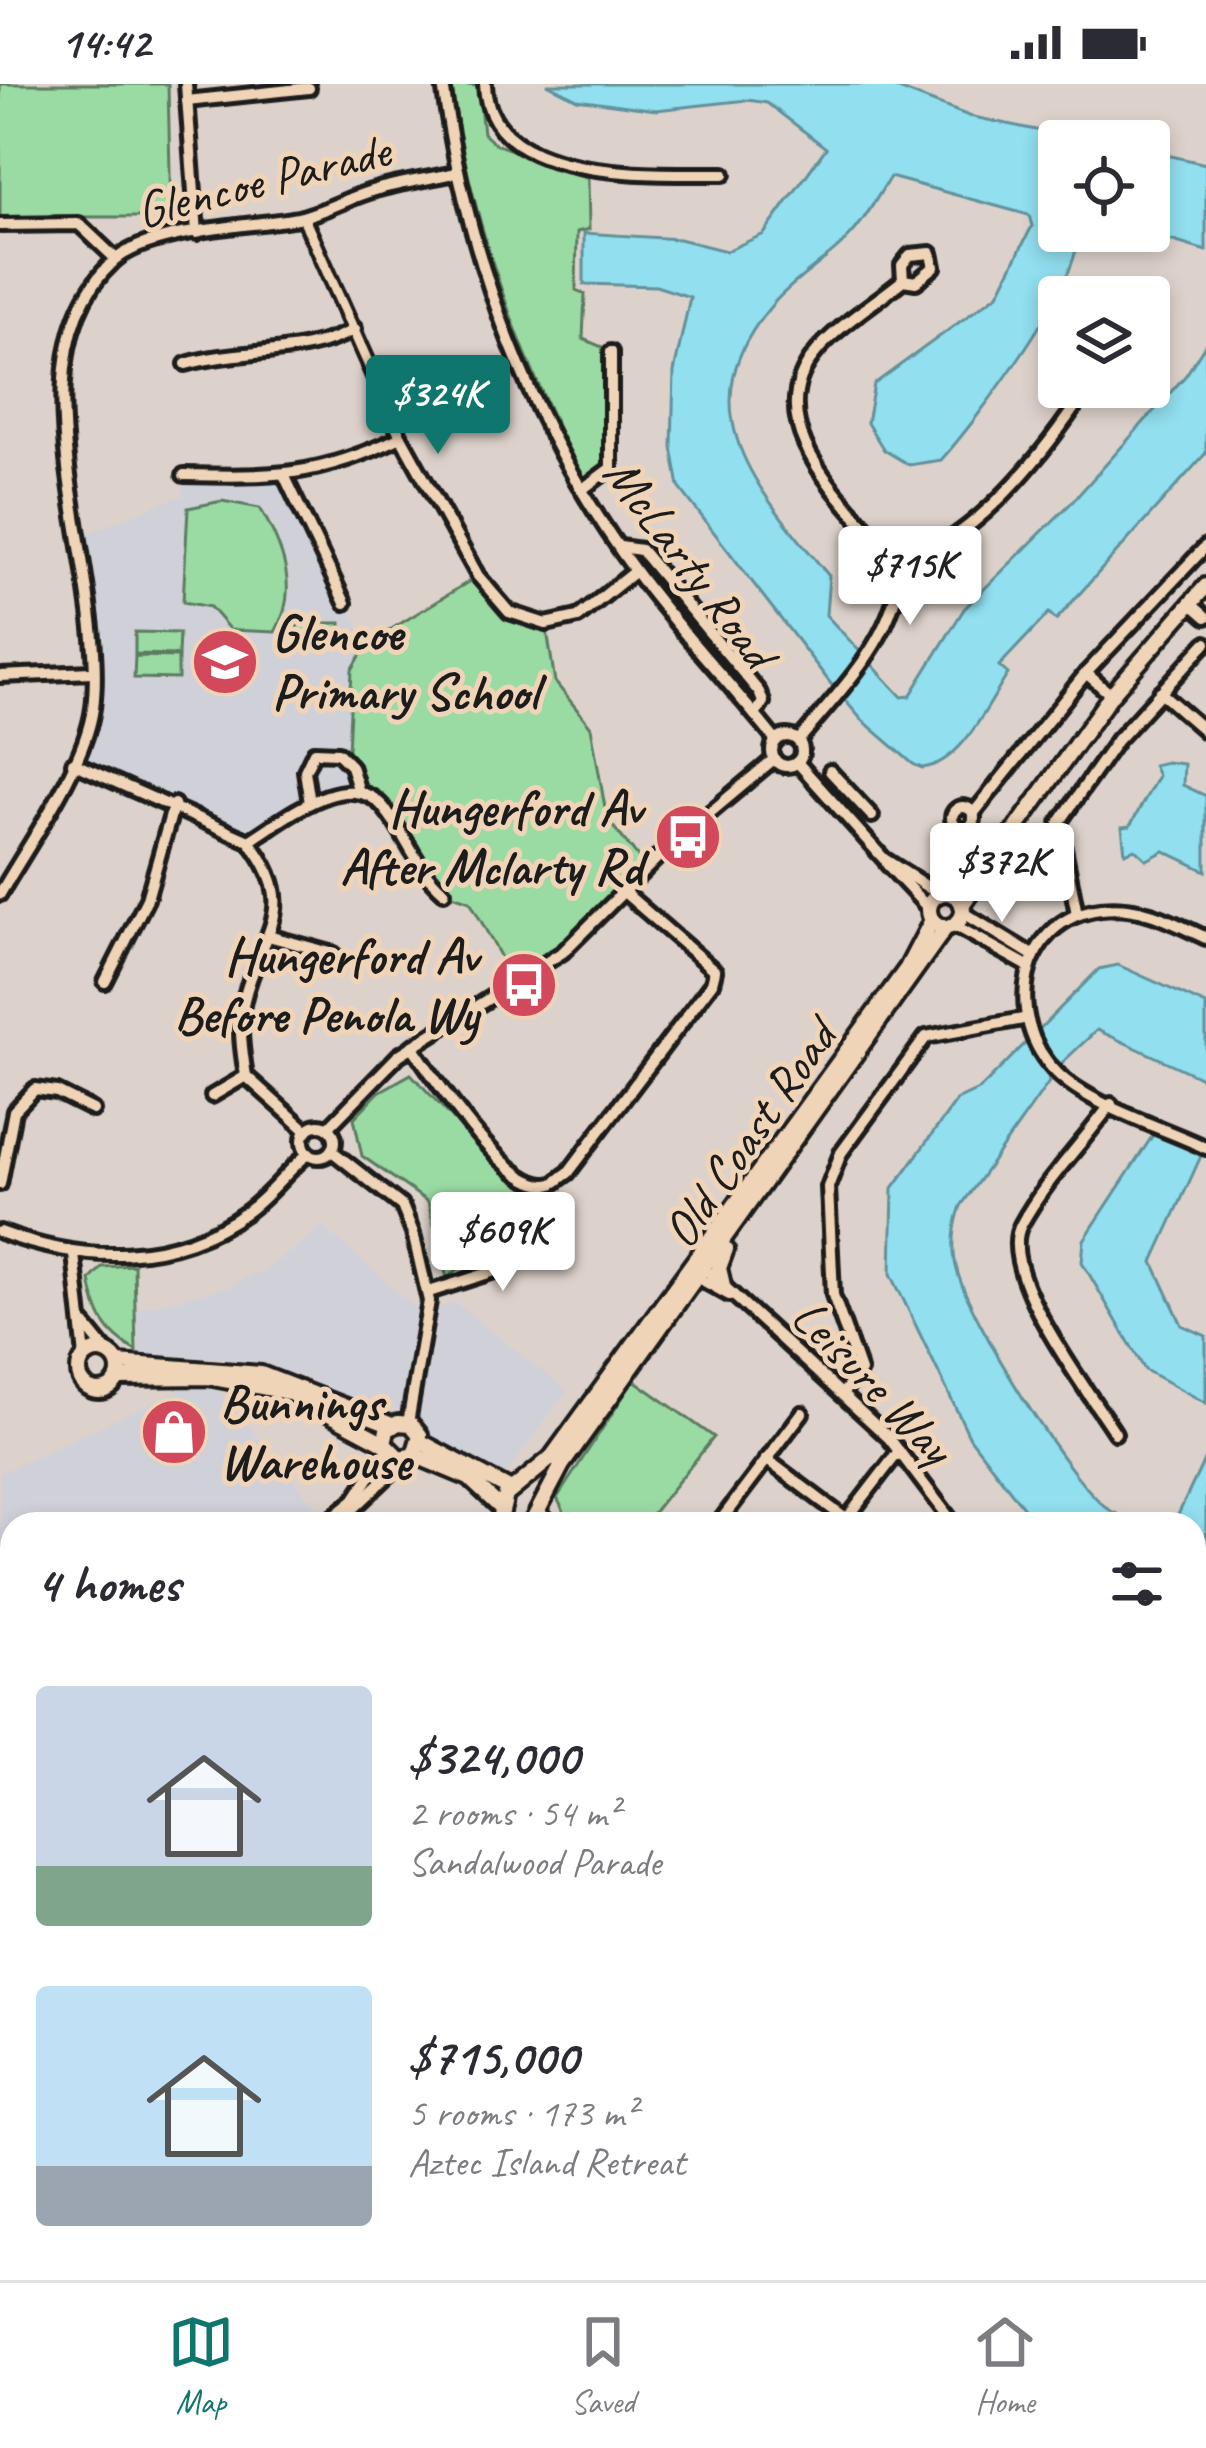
<!DOCTYPE html>
<html lang="en">
<head>
<meta charset="utf-8">
<style>
	body { margin:0; font-family:Caveat,sans-serif; background:#f2f2f3; color:#2b2b33; height:100vh; display:flex; flex-direction:column; font-size:45px; white-space:nowrap }
	* { box-sizing:border-box; margin:0 }
	p { font-size:39px; color:#7c7c81 }
	.icon { flex:none; width:66px; height:66px; fill:none; stroke:currentColor; stroke-width:2; stroke-linecap:round; stroke-linejoin:round }
	.map { position:relative; flex:1; overflow:hidden }
	.drawer { position:absolute; left:0px; top:1428px; width:1206px; height:768px; display:flex; flex-direction:column; background:#fff; border-radius:36px 36px 0 0; box-shadow:0 6px 18px #0003 }
	.drawer>* { flex:none }
	.fabs { position:absolute; left:1038px; top:36px; display:grid; gap:24px }
	.fabs a { display:grid; place-items:center; width:132px; height:132px; border-radius:12px; background:#fff; box-shadow:0 6px 18px #0003; font-size:60px }
	.price { position:absolute; translate:-50% -102px; padding:0 27px; border-radius:12px; background:#fff; color:#222; font-size:39px; line-height:78px; filter:drop-shadow(0 3px 6px #0008) }
	.price::after { content:''; position:absolute; left:50%; top:72px; width:36px; height:27px; margin-left:-18px; background:inherit; clip-path:polygon(0 0,100% 0,50% 100%) }
	.price.on { background:#0f766e; color:#fff }
	ul { padding:0; list-style:none }
	li { display:flex; align-items:center; gap:36px; height:300px; padding:0 36px }
	li span { display:grid; place-items:center; flex:none; width:336px; height:240px; border-radius:12px; color:#555 }
	li>.icon { margin-inline-start:auto }
	span .icon { width:144px; height:144px; fill:#fffc; stroke-width:1 }
	li b { font-size:51px }
	h2 { display:flex; justify-content:space-between; align-items:center; height:144px; padding:0 36px; font-size:51px }
	.status { display:flex; justify-content:space-between; align-items:center; height:84px; padding:0 60px; background:#fff; direction:ltr }
	.status svg { height:33px; fill:currentColor }
	.dock { display:flex; justify-content:space-around; align-items:center; height:168px; border-top:3px solid #e1e1e2; background:#fff; font-size:33px; color:#7c7c81 }
	.dock a { display:grid; justify-items:center; gap:6px }
	.dock .on { color:#0f766e }
	.map>svg:first-child { display:block }
</style>
</head>
<body>
<div class="status"><b>14:42</b><svg viewBox="0 0 49 12"><path d="M0 12V9h3v3zM5 12V6h3v6zM10 12V3h3v9zM15 12V0h3v12zM26 1h20v11H26zM47 4h2v5h-2z"/></svg></div>
<div class="map">
<svg width="1206" height="2196" viewBox="0 0 1206 2196">
	<rect width="100%" height="100%" fill="#ddd2cb"/>
	<filter id="ink" filterUnits="userSpaceOnUse"><feTurbulence type="fractalNoise" baseFrequency=".00833" numOctaves="2"/><feDisplacementMap in="SourceGraphic" scale="24" xChannelSelector="R" yChannelSelector="G"/><feConvolveMatrix kernelMatrix="1 2 1 2 8 2 1 2 1" color-interpolation-filters="sRGB"/></filter>
	<g filter="url(#ink)">
		<g fill="#d0d0d9">
			<path d="M184 391 285 393 367 560 352 586 346 707 310 719 249 757 73 679 93 626 80 452 182 411Z"/>
			<path d="M323 1142 415 1224 437 1225 455 1218 567 1307 505 1392 431 1354 423 1340 392 1323 387 1331 301 1292 225 1274 139 1273 137 1225 227 1203 268 1184Z"/>
			<path d="M208 1293 330 1440H12V1626L0 1614V1389Z"/>
		</g>
		<g fill="#9adba4" stroke="#5b7c60" stroke-width="3">
			<path d="M0 0H168L171 133H0Z"/>
			<path d="M451 0 478 2 483 49 495 60 588 94 589 145 577 148 576 206 585 210 583 255 607 265 608 381 585 398C519 271 472 142 451 0Z"/>
			<path d="M222 417 260 424C283 463 300 507 275 548L230 546 210 523 183 518 188 424Z"/>
			<path d="M478 492 509 528 546 540 555 598 591 643 607 735 647 784 592 841 516 901 470 817 444 808 383 722 346 707 352 586 367 560Z"/>
			<path d="M297 539H341V561L298 562Z"/>
			<path d="M135 548 179 549 178 571 135 570Z"/>
			<path d="M135 572 178 573V595L134 594Z"/>
			<path d="M411 990 499 1084 540 1117 447 1194 428 1118 362 1072 354 1034 379 1008Z"/>
			<path d="M134 1181 136 1267C105 1249 96 1231 90 1196L102 1183Z"/>
			<path d="M634 1296 714 1353 644 1440H570L557 1414Z"/>
			<path d="M618 2184H888V2185L878 2196H611Z"/>
		</g>
		<g fill="#91dfef" stroke="#62919b" stroke-width="3">
			<path d="M547 0H886L969 32 1088 57H1059V147H1077C1086 193 974 340 941 376L909 381 884 366 867 339 874 300 998 210 1032 142 1029 131 890 93C877 113 865 137 848 154 825 178 794 195 772 221 681 327 760 408 829 492L826 531 902 613 910 612 964 525 1074 416 1186 291 1206 259V369L1056 536 1049 529 999 582 1008 590C988 620 962 680 922 684L913 680 861 635 831 600 679 403 672 363 674 288 690 213 656 202 584 200V149L679 155 726 167 764 150 826 64 767 19 748 16 656 26 577 15Z"/>
			<path d="M1149 67 1206 80V167L1140 147H1149Z"/>
			<path d="M1166 678 1184 680 1183 701 1206 712V787L1164 767 1147 776 1135 765 1125 769 1122 743 1130 742 1158 692 1153 681Z"/>
			<path d="M1118 881 1206 921V996L1097 946 1048 992 1049 998 961 1122C954 1141 951 1165 957 1186 968 1232 1074 1407 1113 1428 1130 1438 1159 1437 1177 1433L1206 1372V1489L1194 1494V1440H1036L970 1354 891 1190 893 1104 957 1016 980 1005 1099 885Z"/>
			<path d="M1155 1048 1201 1072 1153 1178 1182 1241 1206 1252V1319L1145 1286 1082 1178 1084 1156Z"/>
		</g>
		<g fill="none" stroke-linecap="round" stroke-linejoin="round">
			<defs>
				<g id="minor">
					<path d="M186 0 197 149"/>
					<path d="M443 0C467 176 530 344 636 488 679 547 731 600 776 657"/>
					<path d="M485 0C488 100 652 89 724 90"/>
					<path d="M187 17 309 4"/>
					<path d="M303 133 401 353 478 492 509 528 546 540 578 533 635 487"/>
					<path d="M0 141 79 140 116 175"/>
					<path d="M186 280C242 264 304 274 355 245"/>
					<path d="M184 391C274 393 318 393 401 353"/>
					<path d="M285 393 345 519"/>
					<path d="M584 404 611 384V268"/>
					<path d="M620 463 641 466 759 608 763 618 755 631"/>
					<circle cx="905" cy="480" r="15"/>
					<path d="M891 472C847 418 754 341 817 267 840 240 875 219 903 196L902 181 910 171 931 169 934 183 916 198 903 196"/>
					<path d="M919 473C989 440 1046 367 1088 303"/>
					<path d="M1190 519 1206 533"/>
					<path d="M0 592 92 588"/>
					<path d="M1160 608 1206 648"/>
					<path d="M1111 611 1086 589 1206 462"/>
					<circle cx="787" cy="667" r="15"/>
					<path d="M798 657C838 609 890 559 899 495"/>
					<path d="M797 678 884 775 940 811"/>
					<path d="M73 679 249 757C303 826 260 848 244 916 238 941 242 967 246 992L307 1047"/>
					<path d="M830 687 872 732"/>
					<path d="M310 719 305 687 314 668 338 669 351 682 359 708"/>
					<circle cx="963" cy="734" r="11"/>
					<path d="M973 730 1086 589"/>
					<path d="M249 757C282 737 348 680 384 724 408 753 413 781 444 808"/>
					<path d="M887 780 929 825"/>
					<path d="M0 810C29 759 85 682 93 624 110 493 4 277 114 177 151 144 250 143 298 134 325 128 349 113 375 106 401 98 429 95 455 89"/>
					<path d="M962 828 1034 872"/>
					<path d="M1077 830 1059 739 1117 656 1206 559"/>
					<path d="M954 841 1028 882"/>
					<path d="M272 853 334 870"/>
					<path d="M1206 854C1172 838 1140 820 1101 825 1018 835 1003 936 1057 989 1089 1021 1164 1044 1206 1064"/>
					<path d="M105 898 147 815 174 720"/>
					<path d="M412 962C433 991 510 1113 552 1100 558 1098 562 1092 568 1089L712 899 715 887 624 808"/>
					<path d="M212 1012 246 992"/>
					<path d="M1111 1020C1083 1059 1044 1098 1021 1141 996 1188 1089 1308 1115 1349"/>
					<circle cx="319" cy="1057" r="16"/>
					<path d="M328 1044 399 971 563 868 662 769 774 675"/>
					<path d="M332 1067 402 1122 413 1149 429 1217 408 1339"/>
					<path d="M0 1100 14 1027 35 1005 57 1008 93 1026"/>
					<path d="M0 1148C83 1179 173 1182 248 1127 271 1110 287 1087 309 1069"/>
					<path d="M74 1170 85 1273"/>
					<path d="M702 1182 889 1354 954 1440"/>
					<path d="M693 1191 729 1211"/>
					<path d="M429 1208 498 1186 542 1143"/>
					<path d="M85 1241 107 1268"/>
					<path d="M843 1309 860 1287 833 1211 828 1103 841 1069 926 953 1023 935"/>
					<path d="M766 1375 847 1436"/>
					<path d="M541 1429 550 1440"/>
					<path d="M845 1437 899 1367"/>
					<path d="M324 1440 354 1416 387 1366"/>
					<path d="M337 1440 407 1374"/>
					<path d="M718 1440 802 1329"/>
					<path d="M1194 1556 1206 1557"/>
					<path d="M1194 1675H1206"/>
					<path d="M1194 1783 1206 1784"/>
					<path d="M0 2054 12 2045"/>
					<path d="M0 2100 12 2116"/>
					<path d="M1194 2149H1206"/>
					<path d="M1194 2165H1206"/>
					<path d="M47 2184 52 2196"/>
					<path d="M177 2184 180 2196"/>
					<path d="M1025 2184V2196"/>
					<path d="M1132 2184V2196"/>
					<path d="M94 2196 140 2184"/>
					<path d="M591 2196 602 2186"/>
					<path d="M892 2196 909 2184"/>
					<path d="M917 2196 934 2184"/>
					<path d="M966 2196V2184"/>
				</g>
				<g id="major">
					<circle cx="946" cy="826" r="17"/>
					<path d="M951 810 984 777"/>
					<path d="M962 821 1111 611 1206 502"/>
					<path d="M723 1201 719 1184 726 1165"/>
					<circle cx="99" cy="1287" r="20"/>
					<path d="M118 1279 261 1290 392 1341"/>
					<path d="M118 1294 208 1293 288 1308 384 1359 399 1374 414 1371 420 1351 411 1340 398 1339 387 1346 384 1359"/>
					<path d="M421 1358 511 1406"/>
					<path d="M414 1371 469 1394 502 1425"/>
					<path d="M499 1440 506 1411 551 1374 907 884 932 836"/>
					<path d="M531 1440 562 1381 946 843"/>
				</g>
				<g id="highway">
					<path d="M1194 1602H1206"/>
					<path d="M1194 1625H1206"/>
					<path d="M0 1902 12 1895"/>
					<path d="M0 1931 12 1924"/>
				</g>
			</defs>
			<use href="#minor" stroke="#1c1c1c" stroke-width="20"/>
			<use href="#major" stroke="#1c1c1c" stroke-width="22"/>
			<use href="#highway" stroke="#1c1c1c" stroke-width="24"/>
			<use href="#minor" stroke="#f0d4b7" stroke-width="10"/>
			<use href="#major" stroke="#f0d4b7" stroke-width="14"/>
			<use href="#highway" stroke="#f0d4b7" stroke-width="15"/>
		</g>
	</g>
	<defs>
		<symbol id="school-disc" viewBox="-11 -11 22 22"><circle r="9.5" fill="#d1495b" stroke="#f0d4b7"/><path d="M0-5L7-2L0 1L-7-2ZM-4 1L0 2.5L4 1V4Q0 6-4 4Z" fill="#fff"/></symbol>
		<symbol id="bus-disc" viewBox="-11 -11 22 22"><circle r="9.5" fill="#d1495b" stroke="#f0d4b7"/><path d="M-5-6H5V4H4V6H2V4H-2V6H-4V4H-5ZM-3.5-4V0h7V-4ZM-3.5 1.2v1.5H-2V1.2ZM2 1.2v1.5H3.5V1.2Z" fill="#fff"/></symbol>
		<symbol id="shop-disc" viewBox="-11 -11 22 22"><circle r="9.5" fill="#d1495b" stroke="#f0d4b7"/><path d="M-5-2.5h2.3a2.7 3.5 0 0 1 5.4 0H5L5.5 6h-11ZM-1.5-2.5h3a1.5 2.3 0 0 0-3 0Z" fill="#fff"/></symbol>
	</defs>
	<g fill-rule="evenodd">
		<use href="#school-disc" x="187" y="540" width="76" height="76"/>
		<use href="#bus-disc" x="650" y="715" width="76" height="76"/>
		<use href="#bus-disc" x="486" y="863" width="76" height="76"/>
		<use href="#shop-disc" x="136" y="1310" width="76" height="76"/>
	</g>
	<g text-anchor="middle" dominant-baseline="central" stroke-width="10" stroke-linejoin="round" paint-order="stroke">
		<g font-size="51" fill="#1c1c1c" stroke="#f0d4b7">
			<text transform="translate(263 96) rotate(-14)">Glencoe Parade</text>
			<text transform="translate(690 478) rotate(53)">McLarty Road</text>
			<text transform="translate(749 1050) rotate(-55)">Old Coast Road</text>
			<text transform="translate(873 1297) rotate(46)">Leisure Way</text>
		</g>
		<g font-size="51" font-weight="bold" fill="#1c1c1c" stroke="#f0d4b7" text-anchor="start">
			<text x="272" y="549">Glencoe<tspan x="272" dy="59">Primary School</tspan></text>
			<text x="642" y="724" text-anchor="end">Hungerford Av<tspan x="642" dy="59">After Mclarty Rd</tspan></text>
			<text x="478" y="872" text-anchor="end">Hungerford Av<tspan x="478" dy="59">Before Penola Wy</tspan></text>
			<text x="220" y="1319">Bunnings<tspan x="220" dy="59">Warehouse</tspan></text>
		</g>
	</g>
</svg>
<div class="fabs">
<a><svg class="icon" aria-label="locate" viewBox="0 0 24 24"><circle cx="12" cy="12" r="6"/><path d="M12 2v4M12 18v4M2 12h4M18 12h4"/></svg></a>
<a><svg class="icon" aria-label="layers" viewBox="0 0 24 24"><path d="M12 4l9 5-9 5-9-5zM3 14l9 5 9-5"/></svg></a>
</div>
<b class="price on" style="left:438px;top:373px">$324K</b>
<b class="price" style="left:910px;top:544px">$715K</b>
<b class="price" style="left:1002px;top:841px">$372K</b>
<b class="price" style="left:503px;top:1210px">$609K</b>
<section class="drawer">
<h2>4 homes<svg class="icon" aria-label="filters" viewBox="0 0 24 24"><path d="M4 7h16M4 17h16"/><circle cx="9" cy="7" r="2"/><circle cx="15" cy="17" r="2"/></svg></h2>
<ul>
<li><span style="background:linear-gradient(#c9d6e8 75%,#7fa58c 0)"><svg class="icon" aria-label="home" viewBox="0 0 24 24"><path d="M3 11l9-7 9 7M6 9v11h12V9"/></svg></span><div><b>$324,000</b><p>2 rooms · 54 m²</p><p>Sandalwood Parade</p></div></li>
<li><span style="background:linear-gradient(#bfe0f5 75%,#9aa5b1 0)"><svg class="icon" aria-label="home" viewBox="0 0 24 24"><path d="M3 11l9-7 9 7M6 9v11h12V9"/></svg></span><div><b>$715,000</b><p>5 rooms · 173 m²</p><p>Aztec Island Retreat</p></div></li>
</ul>
</section>
</div>
<nav class="dock">
<a class="on"><svg class="icon" aria-label="map" viewBox="0 0 24 24"><path d="M3 6l6-2 6 2 6-2v14l-6 2-6-2-6 2zM9 4v14M15 6v14"/></svg>Map</a>
<a><svg class="icon" aria-label="saved" viewBox="0 0 24 24"><path d="M7 4h10v16l-5-4-5 4z"/></svg>Saved</a>
<a><svg class="icon" aria-label="home" viewBox="0 0 24 24"><path d="M3 11l9-7 9 7M6 9v11h12V9"/></svg>Home</a>
</nav>
</body>
</html>
